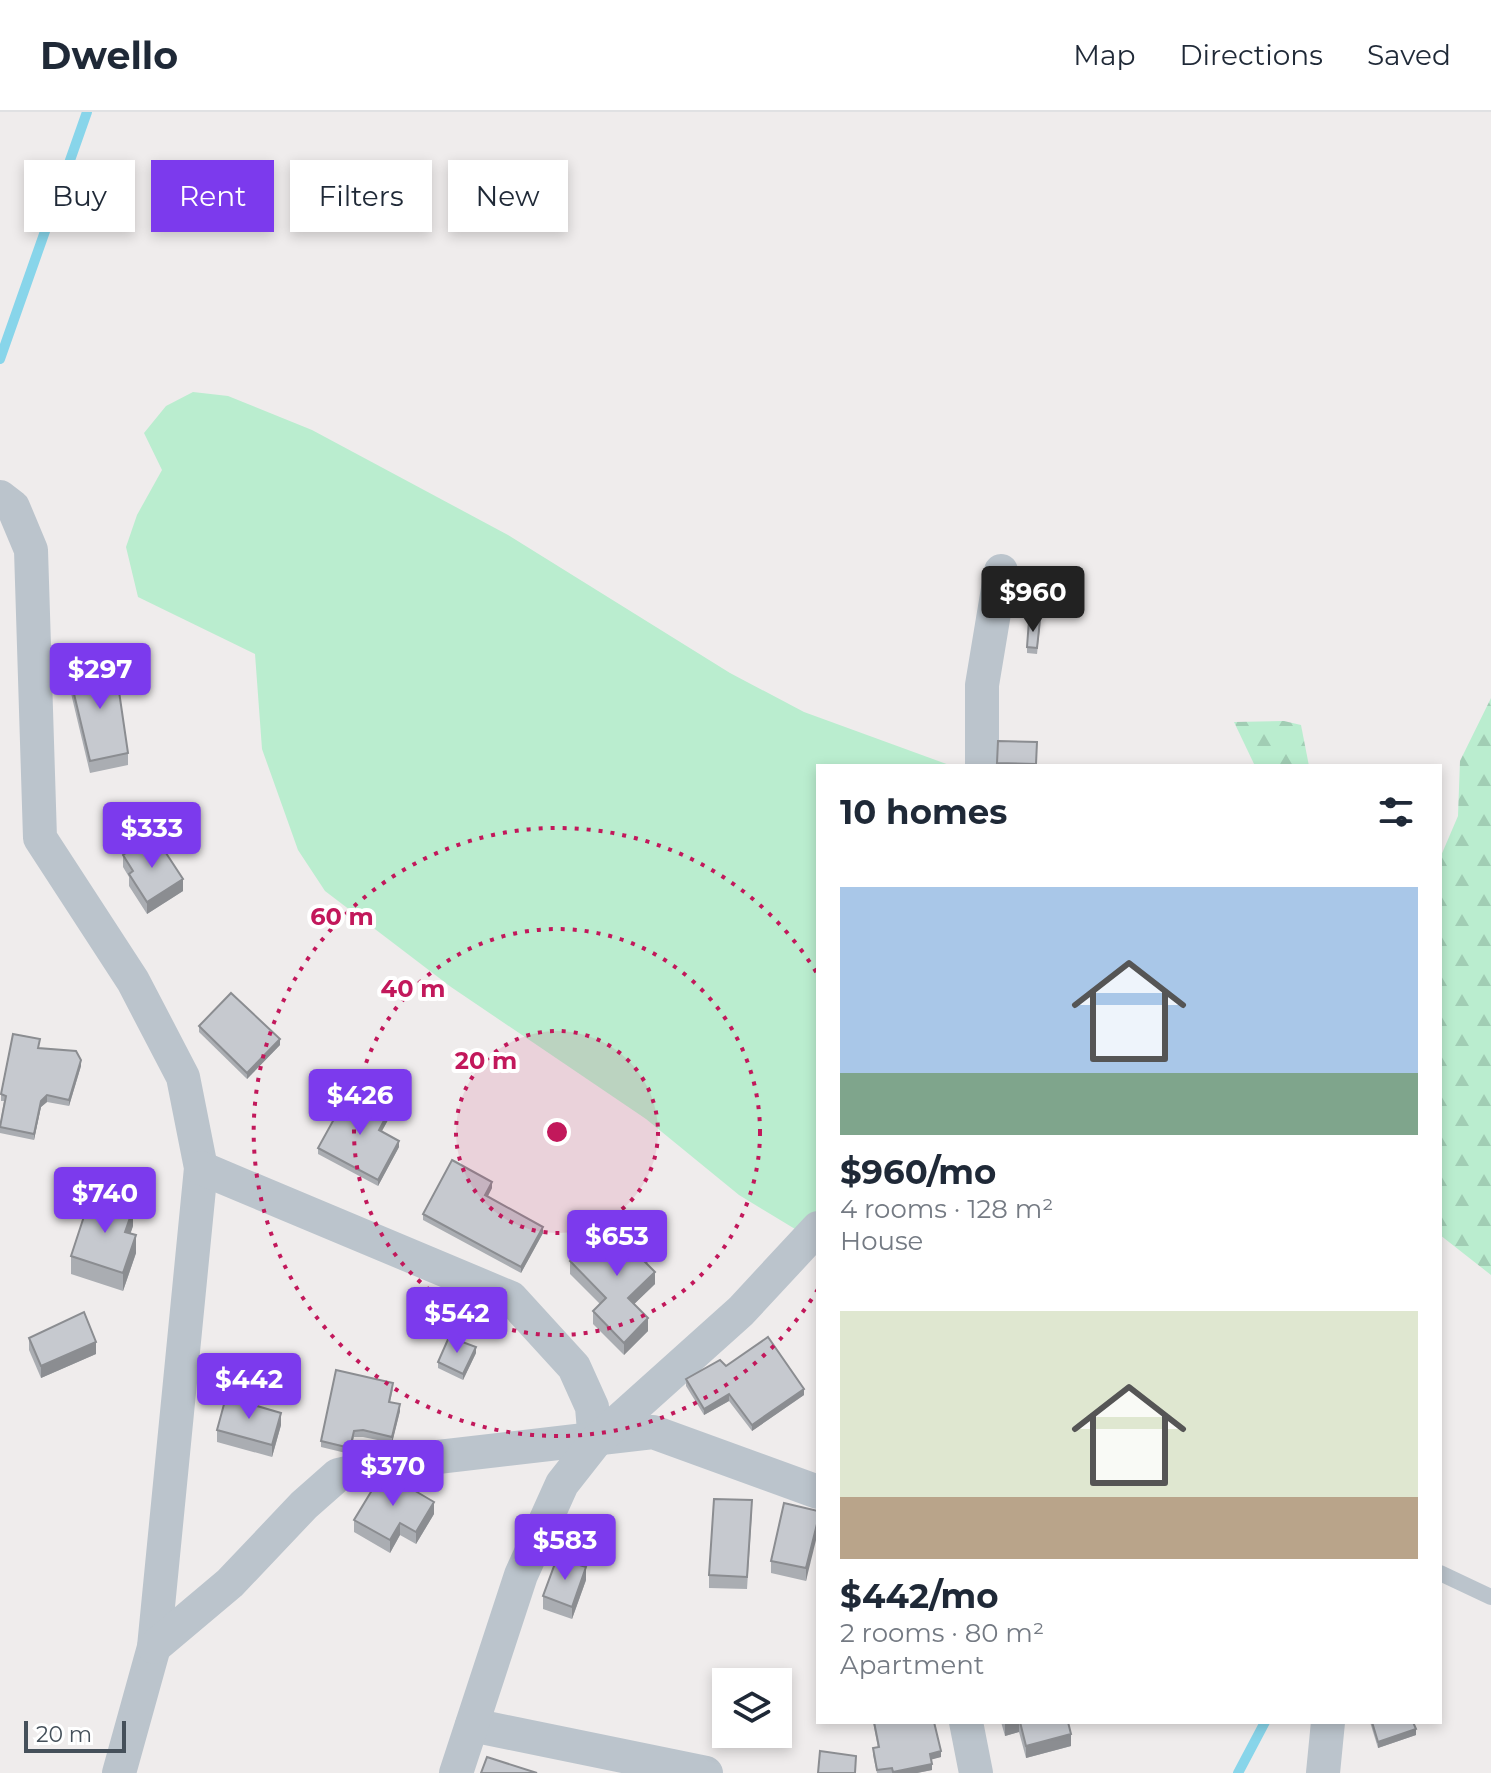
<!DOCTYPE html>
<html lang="en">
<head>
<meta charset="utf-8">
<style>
	body { margin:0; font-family:Montserrat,sans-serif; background:#f2f2f3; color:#1f2937; height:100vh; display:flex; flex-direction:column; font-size:30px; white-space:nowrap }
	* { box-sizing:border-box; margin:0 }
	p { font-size:26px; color:#747a83 }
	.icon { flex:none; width:44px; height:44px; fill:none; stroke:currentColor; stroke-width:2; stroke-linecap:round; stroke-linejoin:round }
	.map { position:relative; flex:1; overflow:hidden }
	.panel { position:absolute; left:816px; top:652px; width:626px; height:960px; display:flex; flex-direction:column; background:#fff; border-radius:0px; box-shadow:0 4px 12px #0003 }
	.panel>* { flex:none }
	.banner { position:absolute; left:24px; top:48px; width:672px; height:72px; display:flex; gap:16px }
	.controls { position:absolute; left:712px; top:1556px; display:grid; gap:16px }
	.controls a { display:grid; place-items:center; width:80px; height:80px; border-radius:0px; background:#fff; box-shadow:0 4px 12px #0003; font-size:40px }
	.scale { position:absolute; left:24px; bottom:20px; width:102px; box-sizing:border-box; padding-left:8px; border:4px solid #45505a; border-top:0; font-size:22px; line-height:28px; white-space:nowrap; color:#45505a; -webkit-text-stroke:6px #fff; paint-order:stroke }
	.price { position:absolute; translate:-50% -68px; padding:0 18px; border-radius:8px; background:#7c3aed; color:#fff; font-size:26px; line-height:52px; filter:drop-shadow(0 2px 4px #0008) }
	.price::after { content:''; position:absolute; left:50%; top:48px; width:24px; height:18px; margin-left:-12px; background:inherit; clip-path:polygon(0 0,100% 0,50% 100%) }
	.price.active { background:#222; color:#fff }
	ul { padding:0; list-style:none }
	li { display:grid; align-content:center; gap:16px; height:424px; padding:0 24px }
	li span { display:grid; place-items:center; height:248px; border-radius:0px; color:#555 }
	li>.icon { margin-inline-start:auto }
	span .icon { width:144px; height:144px; fill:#fffc; stroke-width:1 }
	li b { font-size:34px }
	h2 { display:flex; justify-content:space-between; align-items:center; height:96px; padding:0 24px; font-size:34px }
	.pill { padding:0 28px; border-radius:0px; background:#fff; box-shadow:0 4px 12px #0003; font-size:28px; line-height:72px }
	.pill.active { background:#7c3aed; color:#fff }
	header { display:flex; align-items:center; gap:48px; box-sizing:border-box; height:112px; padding:0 40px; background:#fff; border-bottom:2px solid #e0e1e3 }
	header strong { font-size:38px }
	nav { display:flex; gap:44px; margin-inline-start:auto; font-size:28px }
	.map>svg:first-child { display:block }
</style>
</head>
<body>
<header>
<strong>Dwello</strong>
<nav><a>Map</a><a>Directions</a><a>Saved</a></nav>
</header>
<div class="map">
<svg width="1491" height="1661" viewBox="0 0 1491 1661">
	<defs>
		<pattern id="forest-firs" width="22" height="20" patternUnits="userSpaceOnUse" patternTransform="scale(2)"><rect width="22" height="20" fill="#baedcf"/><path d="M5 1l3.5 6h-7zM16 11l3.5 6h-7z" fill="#a1cdb4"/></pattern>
	</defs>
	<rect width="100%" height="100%" fill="#efecec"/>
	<path fill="#baedcf" d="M193 280 228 284 312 318 508 423 730 561 804 600 952 654H818V1101L800 1120 739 1083 646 1007 451 875 325 779 298 738 262 637 255 542 138 485 126 435 137 403 162 358 144 321 166 294Z"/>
	<g fill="url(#forest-firs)">
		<path d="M1491 586V1163L1440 1123V746L1458 704 1460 649Z"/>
		<path d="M1284 609 1301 613 1309 654H1255L1234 610Z"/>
	</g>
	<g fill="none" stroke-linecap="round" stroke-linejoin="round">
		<g stroke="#88d5ea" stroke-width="10">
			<path d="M0 247 87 0"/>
			<path d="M1238 1661 1265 1610"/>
		</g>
		<path stroke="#bbc4cc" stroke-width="16" d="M1440 1461 1491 1485"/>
		<g stroke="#bbc4cc" stroke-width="34">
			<path d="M0 385 13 395 31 438 40 726 133 869 183 965 201 1056 154 1535 119 1661"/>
			<path d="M982 654V573L1001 459"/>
			<path d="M201 1056 511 1186 574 1255 592 1295 595 1330"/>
			<path d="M154 1535 230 1471 304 1393 338 1363 395 1350 653 1320 818 1380"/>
			<path d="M966 1610 976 1661"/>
			<path d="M472 1613 706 1661"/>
			<path d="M456 1661 521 1463 562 1372 595 1330 741 1199 818 1116"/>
			<path d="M1323 1661 1328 1610"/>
		</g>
	</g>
	<g fill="#aaadb2">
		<path d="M1040 515 1037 542 1027 541V535Z"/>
		<path d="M69 561 128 641V653L90 661 69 573Z"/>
		<path d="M998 629 1037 630 1036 654H997Z"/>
		<path d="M123 743 183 779 147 802 129 774V765L123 755Z"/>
		<path d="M199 914 280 933 247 967 199 920Z"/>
		<path d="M39 936 81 954 69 994 47 990 41 995 34 1028 0 1021V1012L4 989H1V982Z"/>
		<path d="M388 1008 382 1019 399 1035 378 1074 318 1042V1036Z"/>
		<path d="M492 1076 487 1085 543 1121 521 1161 423 1108V1102Z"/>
		<path d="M133 1114 130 1122 136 1141 123 1179 71 1162V1144Z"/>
		<path d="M593 1137 649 1149 646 1151 655 1172 634 1192 648 1219 624 1243 593 1212V1199L600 1192 570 1162V1149Z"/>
		<path d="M29 1226 96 1242 41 1266 29 1238Z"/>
		<path d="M476 1241 463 1268 438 1256V1250Z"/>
		<path d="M726 1254 804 1283 752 1319 729 1289 704 1303 686 1274V1267Z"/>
		<path d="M393 1277 390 1290 400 1299 392 1331 363 1325H354L350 1342 321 1335V1329Z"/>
		<path d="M281 1313 272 1345 217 1330V1318Z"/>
		<path d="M818 1399 806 1469 771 1461V1449Z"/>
		<path d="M752 1400 747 1477 709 1476V1463Z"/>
		<path d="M434 1402 416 1432 400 1423 390 1441 354 1420V1408Z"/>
		<path d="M586 1468 572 1507 543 1497V1484Z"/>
		<path d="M873 1610H934L941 1645 931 1647 932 1658 917 1661H877L873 1643V1636H878Z"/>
		<path d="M1001 1610H1068L1071 1634 1026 1646 1019 1620 1005 1624Z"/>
		<path d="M1370 1610H1413L1416 1623 1378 1636Z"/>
	</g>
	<g fill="#8b8d91">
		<path d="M183 767V779L147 802V790Z"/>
		<path d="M280 927V933L247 967V961Z"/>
		<path d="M81 948V954L69 994V988Z"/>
		<path d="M47 983V990L41 995 34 1028V1022L41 989Z"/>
		<path d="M388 1001V1008L379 1024V1018Z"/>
		<path d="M399 1029V1035L378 1074V1068Z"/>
		<path d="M492 1070V1076L485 1090V1083Z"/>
		<path d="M133 1097V1114L125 1138V1120Z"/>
		<path d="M543 1115V1121L521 1161V1155Z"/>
		<path d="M136 1123V1141L123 1179V1161Z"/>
		<path d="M649 1136V1149L640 1157V1145Z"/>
		<path d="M655 1160V1172L628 1198V1186Z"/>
		<path d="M648 1206V1219L624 1243V1231Z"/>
		<path d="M96 1230V1242L41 1266V1254Z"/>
		<path d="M476 1235V1241L463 1268V1262Z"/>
		<path d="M804 1277V1283L752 1319V1313Z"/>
		<path d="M729 1282V1289L704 1303V1297Z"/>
		<path d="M400 1292V1299L392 1331V1325Z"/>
		<path d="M281 1301V1313L272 1345V1333Z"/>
		<path d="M434 1390V1402L416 1432V1420Z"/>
		<path d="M818 1408V1420L806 1469V1456Z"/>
		<path d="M400 1411V1423L390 1441V1428Z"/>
		<path d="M586 1455V1468L572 1507V1495Z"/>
		<path d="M1011 1610H1019V1620L1005 1624V1612Z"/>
		<path d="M1416 1617V1623L1378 1636V1630Z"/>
		<path d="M1071 1622V1634L1026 1646V1634Z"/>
		<path d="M941 1639V1645L930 1648V1642Z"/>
		<path d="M932 1652V1658L917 1661H893V1660Z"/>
	</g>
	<g fill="#c6c9cf" stroke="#8b8d91" stroke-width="2">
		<path d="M1029 508H1040L1037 536 1027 535Z"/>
		<path d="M115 552 128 641 90 649 69 561Z"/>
		<path d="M998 629 1037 630 1036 652 997 651Z"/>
		<path d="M149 725 160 742 164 738 183 767 147 790 129 762 133 759 123 743Z"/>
		<path d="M231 881 280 927 247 961 199 914Z"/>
		<path d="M13 922 40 927 38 936 76 939 81 948 69 988 47 983 41 989 34 1022 0 1015 6 984 1 982Z"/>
		<path d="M349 980 388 1001 379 1018 399 1029 378 1068 318 1036Z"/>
		<path d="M452 1048 492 1070 485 1083 543 1115 521 1155 423 1102Z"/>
		<path d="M91 1083 133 1097 125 1120 136 1123 123 1161 71 1144Z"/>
		<path d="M621 1109 649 1136 640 1145 655 1160 628 1186 648 1206 624 1231 593 1199 606 1186 570 1149 588 1131 593 1137Z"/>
		<path d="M84 1200 96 1230 41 1254 29 1226Z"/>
		<path d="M449 1225 476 1235 463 1262 438 1250Z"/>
		<path d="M768 1225 804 1277 752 1313 729 1282 704 1297 686 1267 720 1248 726 1254Z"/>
		<path d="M336 1258 393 1271 389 1290 400 1292 392 1325 363 1318 354 1319 350 1336 321 1329Z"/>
		<path d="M226 1285 281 1301 272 1333 217 1318Z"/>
		<path d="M383 1360 434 1390 416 1420 400 1411 390 1428 354 1408Z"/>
		<path d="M714 1387 752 1388 747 1465 709 1463Z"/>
		<path d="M784 1391 818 1399V1408L806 1456 771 1449Z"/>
		<path d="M557 1446 586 1455 572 1495 543 1484Z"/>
		<path d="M874 1610H934L941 1639 930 1642 932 1652 893 1660 892 1656 877 1658 873 1636 879 1635Z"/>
		<path d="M1020 1610H1068L1071 1622 1026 1634Z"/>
		<path d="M1372 1610H1413L1416 1617 1378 1630Z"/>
		<path d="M820 1639 856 1644 855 1661H818Z"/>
		<path d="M487 1645 537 1661H481Z"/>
	</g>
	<circle cx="557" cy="1020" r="101" fill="#c2185b" fill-opacity=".12"/>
	<g fill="none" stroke="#c2185b" stroke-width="4" stroke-dasharray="4 8">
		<circle cx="557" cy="1020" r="101"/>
		<circle cx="557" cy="1020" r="203"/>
		<path d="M818 1177A304 304 0 1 1 818 863"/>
	</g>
	<circle cx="557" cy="1020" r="12" fill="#c2185b" stroke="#fff" stroke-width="4"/>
	<g font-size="24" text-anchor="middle" font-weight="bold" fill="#c2185b" stroke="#fff" stroke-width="8" stroke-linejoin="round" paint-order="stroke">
		<text x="342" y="813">60 m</text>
		<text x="413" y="885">40 m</text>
		<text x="486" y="957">20 m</text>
	</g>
</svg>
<div class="controls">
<a><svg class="icon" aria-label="layers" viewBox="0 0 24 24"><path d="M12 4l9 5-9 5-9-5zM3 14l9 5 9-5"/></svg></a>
</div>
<div class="scale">20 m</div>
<b class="price active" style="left:1033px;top:522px">$960</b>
<b class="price" style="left:100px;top:599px">$297</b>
<b class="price" style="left:152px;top:758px">$333</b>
<b class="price" style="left:360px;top:1025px">$426</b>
<b class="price" style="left:105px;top:1123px">$740</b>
<b class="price" style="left:617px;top:1166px">$653</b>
<b class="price" style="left:457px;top:1243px">$542</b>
<b class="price" style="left:249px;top:1309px">$442</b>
<b class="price" style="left:393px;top:1396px">$370</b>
<b class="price" style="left:565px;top:1470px">$583</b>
<div class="banner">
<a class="pill">Buy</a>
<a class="pill active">Rent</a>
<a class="pill">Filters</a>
<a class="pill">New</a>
</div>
<section class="panel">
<h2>10 homes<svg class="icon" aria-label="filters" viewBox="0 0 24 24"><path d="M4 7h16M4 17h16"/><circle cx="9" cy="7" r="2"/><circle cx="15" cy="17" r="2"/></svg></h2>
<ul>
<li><span style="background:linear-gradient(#a9c7e8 75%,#7fa58c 0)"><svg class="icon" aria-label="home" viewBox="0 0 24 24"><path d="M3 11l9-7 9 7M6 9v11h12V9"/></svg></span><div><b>$960/mo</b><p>4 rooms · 128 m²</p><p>House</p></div></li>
<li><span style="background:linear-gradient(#dfe7d0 75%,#b9a48a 0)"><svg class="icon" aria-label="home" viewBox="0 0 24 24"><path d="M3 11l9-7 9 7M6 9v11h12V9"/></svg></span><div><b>$442/mo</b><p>2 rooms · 80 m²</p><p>Apartment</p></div></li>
</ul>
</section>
</div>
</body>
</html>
